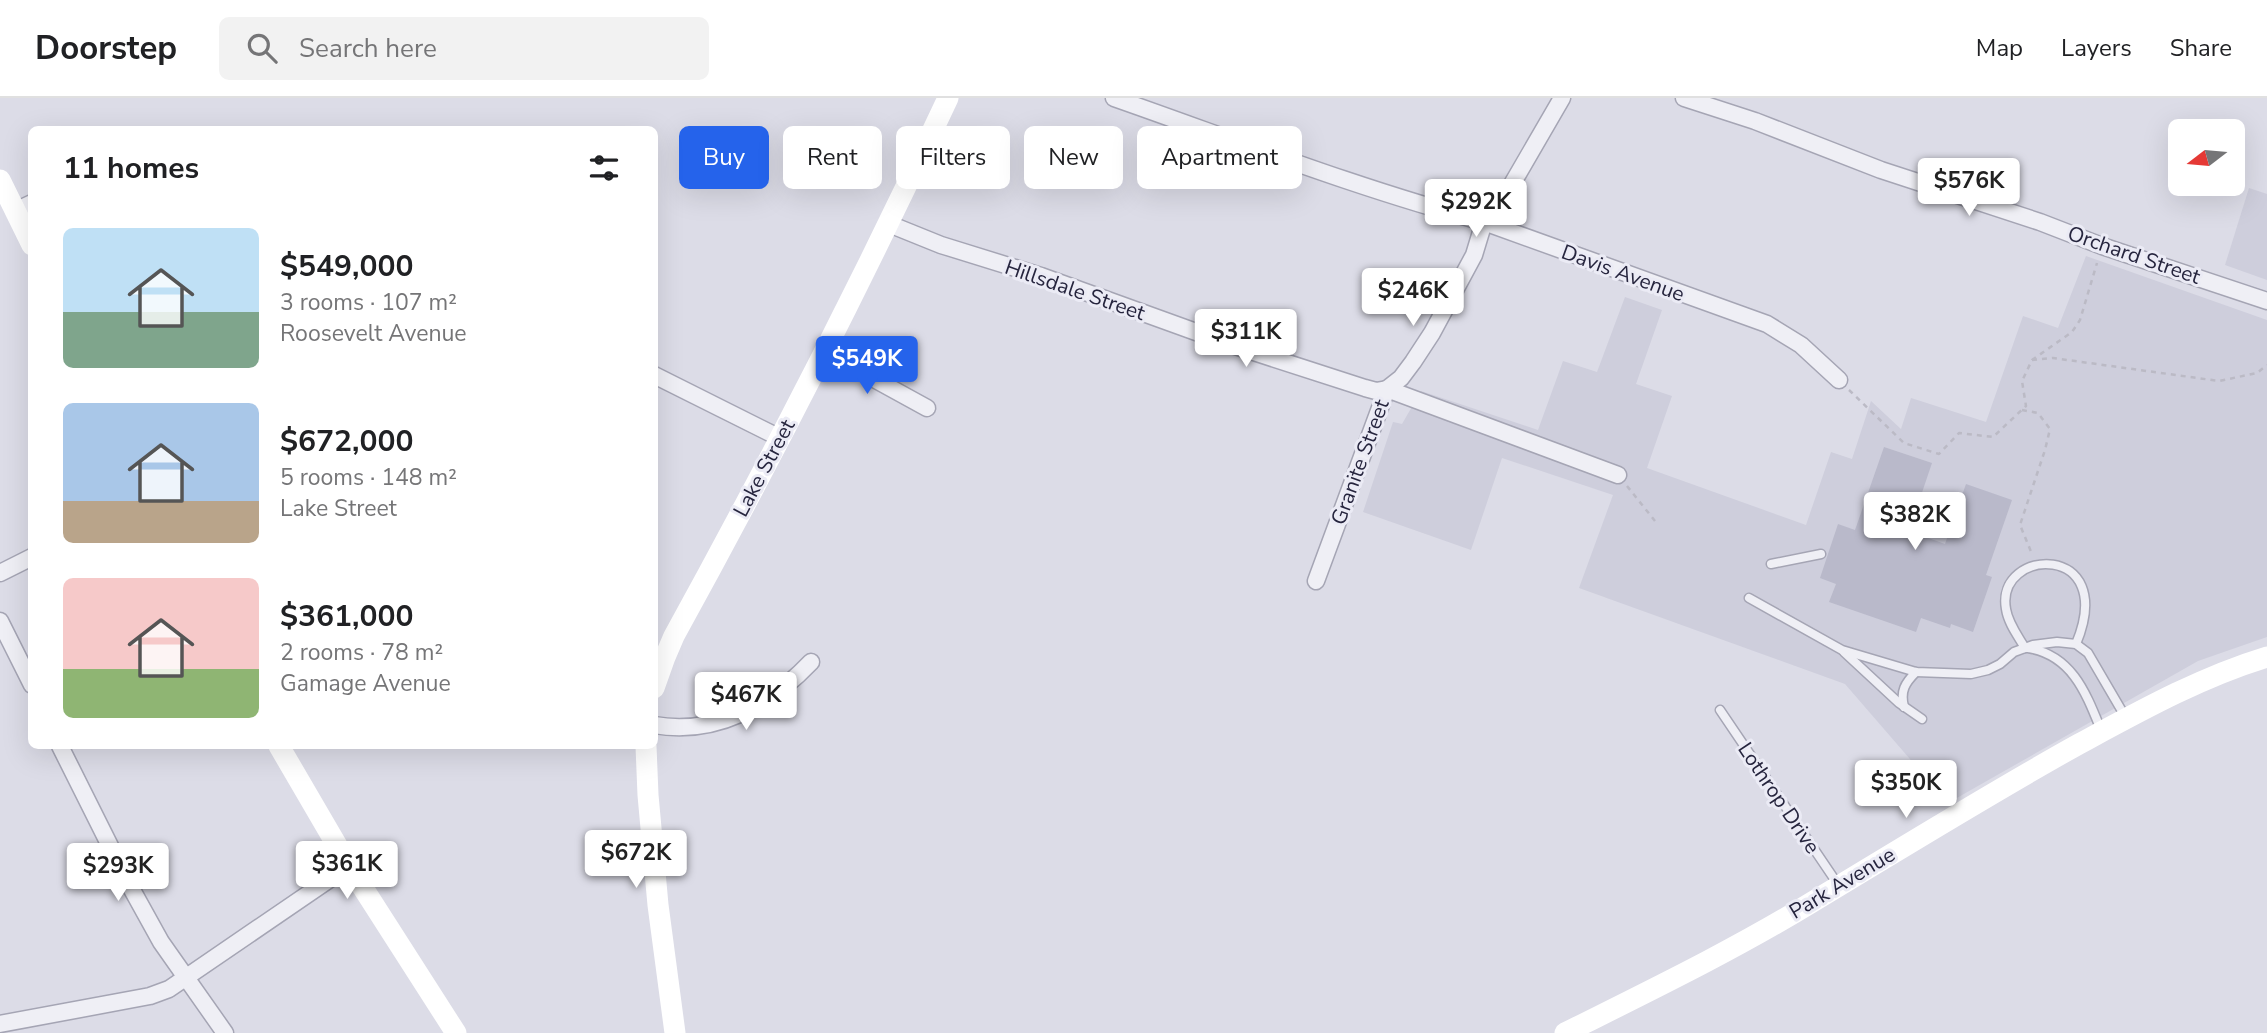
<!DOCTYPE html>
<html lang="en">
<head>
<meta charset="utf-8">
<style>
	body { margin:0; font-family:"Nunito Sans",sans-serif; background:#f2f2f2; color:#202124; height:100vh; display:flex; flex-direction:column; font-size:26px; white-space:nowrap }
	* { box-sizing:border-box; margin:0 }
	p { font-size:23px; color:#757577 }
	.icon { flex:none; width:38px; height:38px; fill:none; stroke:currentColor; stroke-width:2; stroke-linecap:round; stroke-linejoin:round }
	.map { position:relative; flex:1; overflow:hidden }
	.panel { position:absolute; left:28px; top:28px; width:630px; height:623px; display:flex; flex-direction:column; background:#fff; border-radius:10px; box-shadow:0 7px 28px #0002 }
	.panel>* { flex:none }
	.guide { position:absolute; left:679px; top:28px; width:665px; height:63px; display:flex; gap:14px }
	.needle { width:46px; rotate:254deg }
	.buttons { position:absolute; left:2168px; top:21px; display:grid; gap:14px }
	.buttons a { display:grid; place-items:center; width:77px; height:77px; border-radius:10px; background:#fff; box-shadow:0 7px 28px #0002; font-size:35px }
	.price { position:absolute; translate:-50% -60px; padding:0 16px; border-radius:7px; background:#fff; color:#222; font-size:23px; line-height:46px; filter:drop-shadow(0 2px 4px #0008) }
	.price::after { content:''; position:absolute; left:50%; top:42px; width:21px; height:16px; margin-left:-10px; background:inherit; clip-path:polygon(0 0,100% 0,50% 100%) }
	.price.active { background:#2563eb; color:#fff }
	ul { padding:0; list-style:none }
	li { display:flex; align-items:center; gap:21px; height:175px; padding:0 35px }
	li span { display:grid; place-items:center; flex:none; width:196px; height:140px; border-radius:10px; color:#555 }
	li>.icon { margin-inline-start:auto }
	span .icon { width:84px; height:84px; fill:#fffc; stroke-width:1 }
	li b { font-size:30px }
	h2 { display:flex; justify-content:space-between; align-items:center; height:84px; padding:0 35px; font-size:30px }
	.chip { padding:0 24px; border-radius:10px; background:#fff; box-shadow:0 7px 28px #0002; font-size:24px; line-height:63px }
	.chip.active { background:#2563eb; color:#fff }
	header { display:flex; align-items:center; gap:42px; box-sizing:border-box; height:98px; padding:0 35px; background:#fff; border-bottom:2px solid #e0e0e0 }
	header strong { font-size:33px }
	nav { display:flex; gap:38px; margin-inline-start:auto; font-size:24px }
	.search { width:490px; height:63px; background:#f2f2f2; display:flex; align-items:center; gap:18px; box-sizing:border-box; padding:0 24px; border-radius:10px; color:#757577; font-size:26px }
	.map>svg:first-child { display:block }
</style>
</head>
<body>
<header>
<strong>Doorstep</strong>
<div class="search"><svg class="icon" aria-label="search" viewBox="0 0 24 24"><circle cx="10" cy="10" r="6"/><path d="M15 15l6 6"/></svg>Search here</div>
<nav><a>Map</a><a>Layers</a><a>Share</a></nav>
</header>
<div class="map">
<svg width="2267" height="935" viewBox="0 0 2267 935">
	<rect width="100%" height="100%" fill="#dcdce7"/>
	<g fill="#cecedc">
		<path d="M2249 90 2267 96V182L2225 167Z"/>
		<path d="M2086 158 2267 222V539L2198 563 1948 705 1845 586 1579 490 1613 397 1502 360 1471 452 1363 414 1393 324 1402 326 1421 293 1538 332 1563 263 1597 274 1625 199 1662 212 1636 286 1672 298 1647 370 1806 427 1831 354 1852 361 1871 303 1901 331 1911 300 1986 324 2023 218 2058 230Z"/>
	</g>
	<path fill="#b9b9ca" d="M1884 349 1932 365 1909 433 1945 446 1966 386 2012 402 1986 477 1992 479 1973 534 1951 526 1950 530 1921 520 1916 534 1829 504 1836 486 1820 480 1838 426 1855 432Z"/>
	<g fill="none" stroke-linecap="round" stroke-linejoin="round">
		<defs>
			<g id="lane">
				<path d="M1771 466 1821 456"/>
				<path d="M1749 500 1842 552 1916 574 1971 576 1988 572 2000 566 2014 554 2033 547 2057 544 2076 546 2088 555 2126 620"/>
				<path d="M2025 550C2018 538 2008 525 2006 511 1995 449 2119 443 2076 546"/>
				<path d="M2028 550C2072 557 2086 595 2101 632"/>
				<path d="M1844 554 1899 605 1922 621"/>
				<path d="M1904 609C1900 593 1905 585 1916 574"/>
				<path d="M1720 612 1839 788"/>
			</g>
			<g id="street">
				<path d="M1114 0C1237 43 1359 91 1484 124L1767 226 1801 247 1839 282"/>
				<path d="M1684 0 1755 23 1881 72 2040 124 2102 148 2267 203"/>
				<path d="M15 113 32 105"/>
				<path d="M889 126 941 147 1041 178 1232 247 1365 290 1376 293 1387 291 1618 377"/>
				<path d="M825 254 927 310"/>
				<path d="M654 277 780 340"/>
				<path d="M0 475 32 459"/>
				<path d="M1316 483 1387 291 1401 280 1413 264 1432 235 1474 157 1484 124 1504 100 1562 0"/>
				<path d="M0 523 32 587"/>
				<path d="M654 627C716 638 770 607 811 564"/>
				<path d="M60 648 130 788 161 844 225 935"/>
				<path d="M0 926 150 898 169 891 349 768"/>
			</g>
		</defs>
		<use href="#lane" stroke="#a5a5b4" stroke-width="11"/>
		<use href="#street" stroke="#a5a5b4" stroke-width="19"/>
		<g stroke="#bbbac5" stroke-width="2.5" stroke-dasharray="5 5" stroke-linecap="butt">
			<path d="M2032 262 2053 260 2219 283 2257 275 2267 267"/>
			<path d="M1849 292 1904 345 1939 356 1959 335 1993 339 2026 308 2022 283 2032 262 2072 234 2080 222 2097 165"/>
			<path d="M2022 312 2038 315 2050 331 2045 352 2020 427 2032 456"/>
			<path d="M1627 388 1655 423"/>
		</g>
		<use href="#lane" stroke="#efeff5" stroke-width="8"/>
		<use href="#street" stroke="#efeff5" stroke-width="16"/>
		<g stroke="#fff" stroke-width="21">
			<path d="M0 82 32 147"/>
			<path d="M654 590 665 559 674 538C771 362 863 182 948 0"/>
			<path d="M279 648 349 768 456 935"/>
			<path d="M646 648 648 697 658 807 675 935"/>
			<path d="M1565 935C1649 893 1734 852 1814 803 1902 750 1989 696 2079 646 2140 613 2201 579 2267 559"/>
		</g>
	</g>
	<g text-anchor="middle" dominant-baseline="central" stroke-width="6" stroke-linejoin="round" paint-order="stroke">
		<g font-size="21" fill="#26253e" stroke="#ebebf5">
			<text transform="translate(2134 157) rotate(19)">Orchard Street</text>
			<text transform="translate(1623 175) rotate(20)">Davis Avenue</text>
			<text transform="translate(1075 192) rotate(19)">Hillsdale Street</text>
			<text transform="translate(1360 364) rotate(-70)">Granite Street</text>
			<text transform="translate(764 370) rotate(-62)">Lake Street</text>
			<text transform="translate(1779 700) rotate(56)">Lothrop Drive</text>
			<text transform="translate(1842 785) rotate(-31)">Park Avenue</text>
		</g>
	</g>
</svg>
<div class="buttons">
<a><svg class="needle" viewBox="-14 -14 28 28"><path d="M0-13l5 13h-10z" fill="#e53935"/><path d="M0 13l5-13h-10z" fill="#757577"/></svg></a>
</div>
<b class="price" style="left:1969px;top:120px">$576K</b>
<b class="price" style="left:1476px;top:141px">$292K</b>
<b class="price" style="left:1413px;top:230px">$246K</b>
<b class="price" style="left:1246px;top:271px">$311K</b>
<b class="price active" style="left:867px;top:298px">$549K</b>
<b class="price" style="left:1915px;top:454px">$382K</b>
<b class="price" style="left:746px;top:634px">$467K</b>
<b class="price" style="left:1906px;top:722px">$350K</b>
<b class="price" style="left:636px;top:792px">$672K</b>
<b class="price" style="left:347px;top:803px">$361K</b>
<b class="price" style="left:118px;top:805px">$293K</b>
<div class="guide">
<a class="chip active">Buy</a>
<a class="chip">Rent</a>
<a class="chip">Filters</a>
<a class="chip">New</a>
<a class="chip">Apartment</a>
</div>
<section class="panel">
<h2>11 homes<svg class="icon" aria-label="filters" viewBox="0 0 24 24"><path d="M4 7h16M4 17h16"/><circle cx="9" cy="7" r="2"/><circle cx="15" cy="17" r="2"/></svg></h2>
<ul>
<li><span style="background:linear-gradient(#bfe0f5 60%,#7fa58c 0)"><svg class="icon" aria-label="home" viewBox="0 0 24 24"><path d="M3 11l9-7 9 7M6 9v11h12V9"/></svg></span><div><b>$549,000</b><p>3 rooms · 107 m²</p><p>Roosevelt Avenue</p></div></li>
<li><span style="background:linear-gradient(#a9c7e8 70%,#b9a48a 0)"><svg class="icon" aria-label="home" viewBox="0 0 24 24"><path d="M3 11l9-7 9 7M6 9v11h12V9"/></svg></span><div><b>$672,000</b><p>5 rooms · 148 m²</p><p>Lake Street</p></div></li>
<li><span style="background:linear-gradient(#f6c9c9 65%,#8fb573 0)"><svg class="icon" aria-label="home" viewBox="0 0 24 24"><path d="M3 11l9-7 9 7M6 9v11h12V9"/></svg></span><div><b>$361,000</b><p>2 rooms · 78 m²</p><p>Gamage Avenue</p></div></li>
</ul>
</section>
</div>
</body>
</html>
